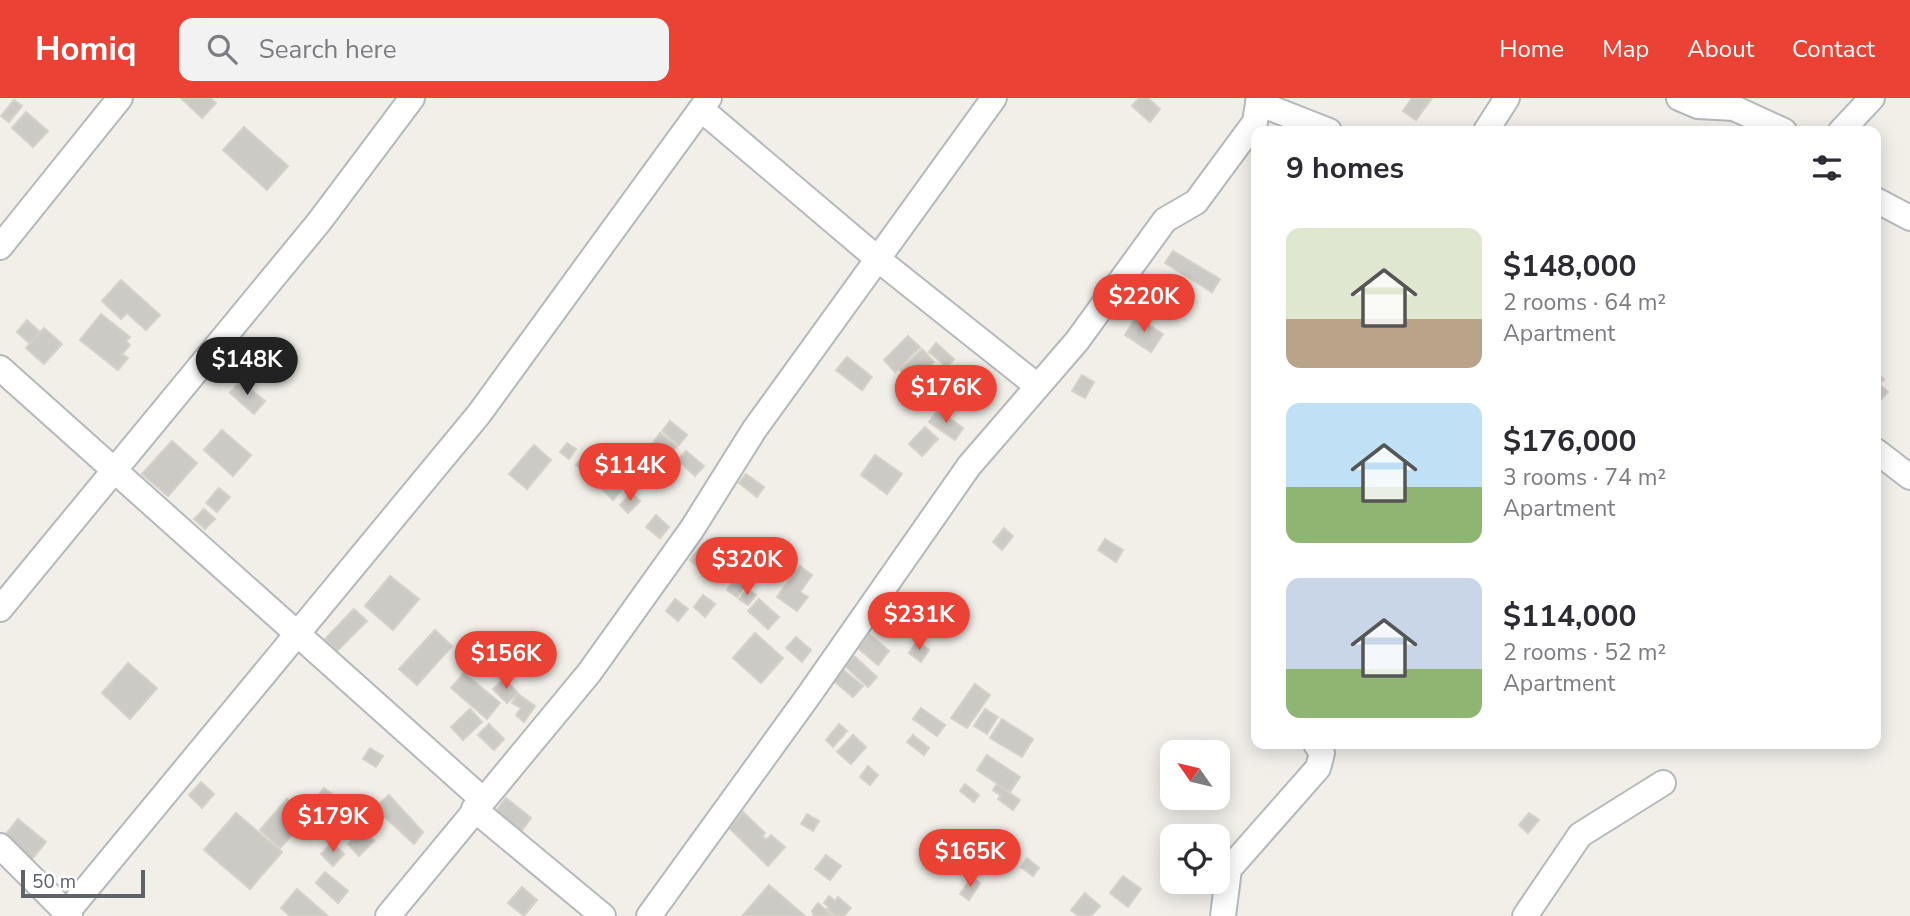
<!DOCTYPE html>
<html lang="en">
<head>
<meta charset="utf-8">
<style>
	body { margin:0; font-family:"Nunito Sans",sans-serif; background:#f2f2f3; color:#2b2b33; height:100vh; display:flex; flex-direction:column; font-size:26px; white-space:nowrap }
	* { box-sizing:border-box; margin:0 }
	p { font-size:23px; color:#7c7c81 }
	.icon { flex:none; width:38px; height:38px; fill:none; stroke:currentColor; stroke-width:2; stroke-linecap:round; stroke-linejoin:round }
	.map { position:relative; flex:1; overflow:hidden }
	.sheet { position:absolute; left:1251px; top:28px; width:630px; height:623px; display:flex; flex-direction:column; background:#fff; border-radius:14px; box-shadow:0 4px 18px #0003 }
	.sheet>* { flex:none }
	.needle { width:46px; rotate:304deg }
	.fabs { position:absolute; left:1160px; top:642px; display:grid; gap:14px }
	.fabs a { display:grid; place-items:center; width:70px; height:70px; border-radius:14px; background:#fff; box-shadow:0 4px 18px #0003; font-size:35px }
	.scale { position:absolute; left:21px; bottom:18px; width:124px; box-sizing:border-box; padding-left:7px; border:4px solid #5f6368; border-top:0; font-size:19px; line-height:24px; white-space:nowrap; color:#5f6368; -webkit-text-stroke:5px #fff; paint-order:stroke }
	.price { position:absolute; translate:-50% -60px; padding:0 16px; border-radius:24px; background:#ea4335; color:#fff; font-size:23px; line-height:46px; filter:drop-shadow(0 2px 4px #0008) }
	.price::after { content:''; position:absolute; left:50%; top:42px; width:21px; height:16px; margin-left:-10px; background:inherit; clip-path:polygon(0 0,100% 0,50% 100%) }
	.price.active { background:#222; color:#fff }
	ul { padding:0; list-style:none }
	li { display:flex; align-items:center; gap:21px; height:175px; padding:0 35px }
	li span { display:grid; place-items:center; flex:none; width:196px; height:140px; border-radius:14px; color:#555 }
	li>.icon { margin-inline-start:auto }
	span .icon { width:84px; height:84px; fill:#fffc; stroke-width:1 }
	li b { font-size:30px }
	h2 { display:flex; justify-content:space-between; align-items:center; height:84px; padding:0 35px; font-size:30px }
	header { display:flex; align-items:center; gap:42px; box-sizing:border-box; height:98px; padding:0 35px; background:#ea4335; color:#fff }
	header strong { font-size:33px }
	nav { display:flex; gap:38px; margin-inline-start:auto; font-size:24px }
	.search { width:490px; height:63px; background:#f2f2f3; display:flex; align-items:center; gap:18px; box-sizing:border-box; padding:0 24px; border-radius:14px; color:#7c7c81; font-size:26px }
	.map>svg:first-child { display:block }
</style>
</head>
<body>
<header>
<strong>Homiq</strong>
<div class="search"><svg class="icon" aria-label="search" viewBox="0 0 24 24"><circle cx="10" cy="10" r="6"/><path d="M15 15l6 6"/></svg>Search here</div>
<nav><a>Home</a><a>Map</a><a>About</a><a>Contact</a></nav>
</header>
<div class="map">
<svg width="1910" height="818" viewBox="0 0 1910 818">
	<rect width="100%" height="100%" fill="#f1efe8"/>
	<g fill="#cccac5" stroke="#d6d1c6" stroke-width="2">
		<path d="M181 0H210L216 5 202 20Z"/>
		<path d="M1139 0H1148L1160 11 1150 24 1132 8Z"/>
		<path d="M1412 0H1432L1416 22 1403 13Z"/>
		<path d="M14 2 22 8 9 24 1 18Z"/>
		<path d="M26 14 48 33 33 49 12 30Z"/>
		<path d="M244 29 288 68 267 92 223 52Z"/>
		<path d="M1173 153 1220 181 1212 194 1165 165Z"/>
		<path d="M121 182 160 217 146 232 127 215 121 221 102 203Z"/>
		<path d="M101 216 130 239 126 243 130 247 122 256 128 260 118 272 80 242Z"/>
		<path d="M1136 219 1163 236 1151 254 1125 237Z"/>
		<path d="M27 222 40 234 30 246 17 234Z"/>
		<path d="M44 230 62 246 44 266 26 250Z"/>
		<path d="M908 238 920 249 895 274 884 262Z"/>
		<path d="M936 245 954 261 947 269 929 254Z"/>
		<path d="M922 251 934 264 913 285 900 272Z"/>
		<path d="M847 259 872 279 862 292 836 272Z"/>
		<path d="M1876 275 1884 281 1879 286 1888 294 1876 307Z"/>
		<path d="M1082 277 1094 284 1085 300 1072 293Z"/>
		<path d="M240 283 265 303 254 316 230 295Z"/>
		<path d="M938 312 963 330 955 342 929 324Z"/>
		<path d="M670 323 687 337 679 347 662 333Z"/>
		<path d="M925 329 938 341 922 358 909 346Z"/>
		<path d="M222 332 251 357 233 378 204 352Z"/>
		<path d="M660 335 677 348 668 361 651 348Z"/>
		<path d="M172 343 197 365 168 398 142 376Z"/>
		<path d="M567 345 576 351 569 361 560 354Z"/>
		<path d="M534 347 551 362 527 391 509 376Z"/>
		<path d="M686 353 704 368 695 378 678 362Z"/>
		<path d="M585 356 597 367 589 377 576 367Z"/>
		<path d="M875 357 902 376 887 396 861 377Z"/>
		<path d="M746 376 764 389 757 399 739 385Z"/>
		<path d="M613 379 624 389 613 402 602 391Z"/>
		<path d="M219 390 230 399 217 414 206 405Z"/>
		<path d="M631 395 640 403 628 415 620 407Z"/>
		<path d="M204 411 215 421 205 431 194 421Z"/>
		<path d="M656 417 669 429 660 440 646 429Z"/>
		<path d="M1004 430 1013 438 1002 452 993 444Z"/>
		<path d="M1105 441 1123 452 1116 464 1098 452Z"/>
		<path d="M699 451 723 471 714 482 690 462Z"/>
		<path d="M800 468 812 477 800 494 808 499 797 513 777 499Z"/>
		<path d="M390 478 419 501 393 532 365 508Z"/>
		<path d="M734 482 744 489 737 499 727 492Z"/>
		<path d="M747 491 756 497 748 507 739 501Z"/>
		<path d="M703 497 715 506 705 519 694 509Z"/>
		<path d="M675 501 688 511 678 523 666 513Z"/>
		<path d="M759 501 779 519 768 531 748 513Z"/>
		<path d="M354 511 367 523 337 553 325 541Z"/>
		<path d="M435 532 452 548 417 587 399 571Z"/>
		<path d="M755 535 783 560 761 585 733 560Z"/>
		<path d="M869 536 889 553 878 567 858 550Z"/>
		<path d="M796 539 811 552 802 564 786 550Z"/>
		<path d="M917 543 929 552 921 564 909 555Z"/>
		<path d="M854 558 877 579 868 589 845 568Z"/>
		<path d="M128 565 157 590 130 621 102 595Z"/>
		<path d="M839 568 863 588 853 599 829 579Z"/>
		<path d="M464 575 500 605 487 621 451 590Z"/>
		<path d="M504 581 518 595 507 605 493 591Z"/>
		<path d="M975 586 990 597 967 630 951 620Z"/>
		<path d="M518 596 535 608 524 624 516 617 521 610 512 605Z"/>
		<path d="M921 610 945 627 937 638 913 621Z"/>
		<path d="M470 611 482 624 463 642 451 629Z"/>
		<path d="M985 611 998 619 987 636 974 628Z"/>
		<path d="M1002 621 1033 641 1022 659 990 640Z"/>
		<path d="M489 626 504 641 494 652 478 637Z"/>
		<path d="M839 626 847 633 833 649 826 642Z"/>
		<path d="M853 637 866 649 851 666 837 654Z"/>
		<path d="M913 637 929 650 924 657 907 644Z"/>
		<path d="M370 650 383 658 376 669 363 661Z"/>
		<path d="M987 657 1020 679 1010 694 977 672Z"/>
		<path d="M868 668 878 677 870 687 860 679Z"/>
		<path d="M201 684 214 696 202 710 189 697Z"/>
		<path d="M965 686 979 697 974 704 960 693Z"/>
		<path d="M997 686 1020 702 1013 712 998 701 1001 698 993 692Z"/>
		<path d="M324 690 339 702 328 717 313 705Z"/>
		<path d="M389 697 423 734 414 746 375 710Z"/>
		<path d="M506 700 531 720 517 739 492 718Z"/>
		<path d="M287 701 308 719 280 750 260 732Z"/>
		<path d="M368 706 383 720 374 730 359 716Z"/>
		<path d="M743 714 765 735 762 738 766 742 771 737 785 749 768 768 729 730Z"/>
		<path d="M236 715 282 754 250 791 204 752Z"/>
		<path d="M1529 715 1539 722 1528 735 1519 727Z"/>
		<path d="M807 716 819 723 813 733 801 726Z"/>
		<path d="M18 721 46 744 29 765 1 742Z"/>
		<path d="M362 731 374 743 359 758 348 746Z"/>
		<path d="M1005 741 1016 750 1008 759 997 750Z"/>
		<path d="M332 745 344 756 333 768 321 756Z"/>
		<path d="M826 757 841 768 830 782 815 771Z"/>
		<path d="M1027 760 1039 770 1033 778 1021 769Z"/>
		<path d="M325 774 348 793 338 805 316 785Z"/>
		<path d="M1123 778 1141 791 1128 809 1110 795Z"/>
		<path d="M972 779 980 785 969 802 960 796Z"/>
		<path d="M769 787 805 818H742Z"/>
		<path d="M522 789 537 802 524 818 508 805Z"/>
		<path d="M297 791 328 818H290L281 810Z"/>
		<path d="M1085 795 1100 808 1091 818H1079L1071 812Z"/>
		<path d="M829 798 835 803 838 799 851 810 844 818H835L827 811 829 809 824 805Z"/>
		<path d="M818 805 832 818H814L812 813Z"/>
	</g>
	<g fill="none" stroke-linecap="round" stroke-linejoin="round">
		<defs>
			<g id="minor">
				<path d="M1679 0 1698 8 1734 10 1784 33"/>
				<path d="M1258 5 1329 33"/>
				<path d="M701 11 879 162 1036 287"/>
				<path d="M1486 33 1507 0"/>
				<path d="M1841 33 1872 0"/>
				<path d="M1876 102 1910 120"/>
				<path d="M0 149 120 0"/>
				<path d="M0 270 482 701"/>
				<path d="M1876 353 1910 379"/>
				<path d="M0 511 319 124 412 0"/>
				<path d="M474 711 603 818"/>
				<path d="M0 748 70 818"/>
				<path d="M64 818 479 316 709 0"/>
				<path d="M388 818 589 575 692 431 754 332 994 0"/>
				<path d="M649 818 809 597 969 368 1077 243 1165 122 1196 104 1255 24 1259 0"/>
				<path d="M1223 818 1229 771 1318 670 1322 655 1316 646"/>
				<path d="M1525 818 1580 737 1663 685"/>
			</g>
		</defs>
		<use href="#minor" stroke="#b5b8bc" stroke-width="28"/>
		<use href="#minor" stroke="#fff" stroke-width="24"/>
	</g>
</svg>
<div class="fabs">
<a><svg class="needle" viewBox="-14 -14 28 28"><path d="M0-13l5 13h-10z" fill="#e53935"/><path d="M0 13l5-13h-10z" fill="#7c7c81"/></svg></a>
<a><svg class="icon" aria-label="locate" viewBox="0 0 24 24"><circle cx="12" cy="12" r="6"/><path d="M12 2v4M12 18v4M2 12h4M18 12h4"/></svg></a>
</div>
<div class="scale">50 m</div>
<b class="price" style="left:1144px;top:236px">$220K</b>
<b class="price active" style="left:247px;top:299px">$148K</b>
<b class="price" style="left:946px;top:327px">$176K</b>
<b class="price" style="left:630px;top:405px">$114K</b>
<b class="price" style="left:747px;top:499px">$320K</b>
<b class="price" style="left:919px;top:554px">$231K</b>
<b class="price" style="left:506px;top:593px">$156K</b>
<b class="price" style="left:333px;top:756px">$179K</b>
<b class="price" style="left:970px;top:791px">$165K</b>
<section class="sheet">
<h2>9 homes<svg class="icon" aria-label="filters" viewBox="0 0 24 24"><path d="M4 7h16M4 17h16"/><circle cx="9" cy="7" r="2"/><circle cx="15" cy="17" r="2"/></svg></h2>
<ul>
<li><span style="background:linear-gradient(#dfe7d0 65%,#b9a48a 0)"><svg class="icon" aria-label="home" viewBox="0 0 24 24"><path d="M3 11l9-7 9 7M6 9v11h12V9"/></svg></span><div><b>$148,000</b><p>2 rooms · 64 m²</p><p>Apartment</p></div></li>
<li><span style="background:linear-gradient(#bfe0f5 60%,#8fb573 0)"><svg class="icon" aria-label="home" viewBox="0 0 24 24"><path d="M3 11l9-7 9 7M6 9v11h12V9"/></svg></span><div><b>$176,000</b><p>3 rooms · 74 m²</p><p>Apartment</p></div></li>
<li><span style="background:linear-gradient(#c9d6e8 65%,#8fb573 0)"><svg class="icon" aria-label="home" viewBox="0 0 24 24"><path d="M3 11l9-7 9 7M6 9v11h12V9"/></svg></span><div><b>$114,000</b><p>2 rooms · 52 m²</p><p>Apartment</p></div></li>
</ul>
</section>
</div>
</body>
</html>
